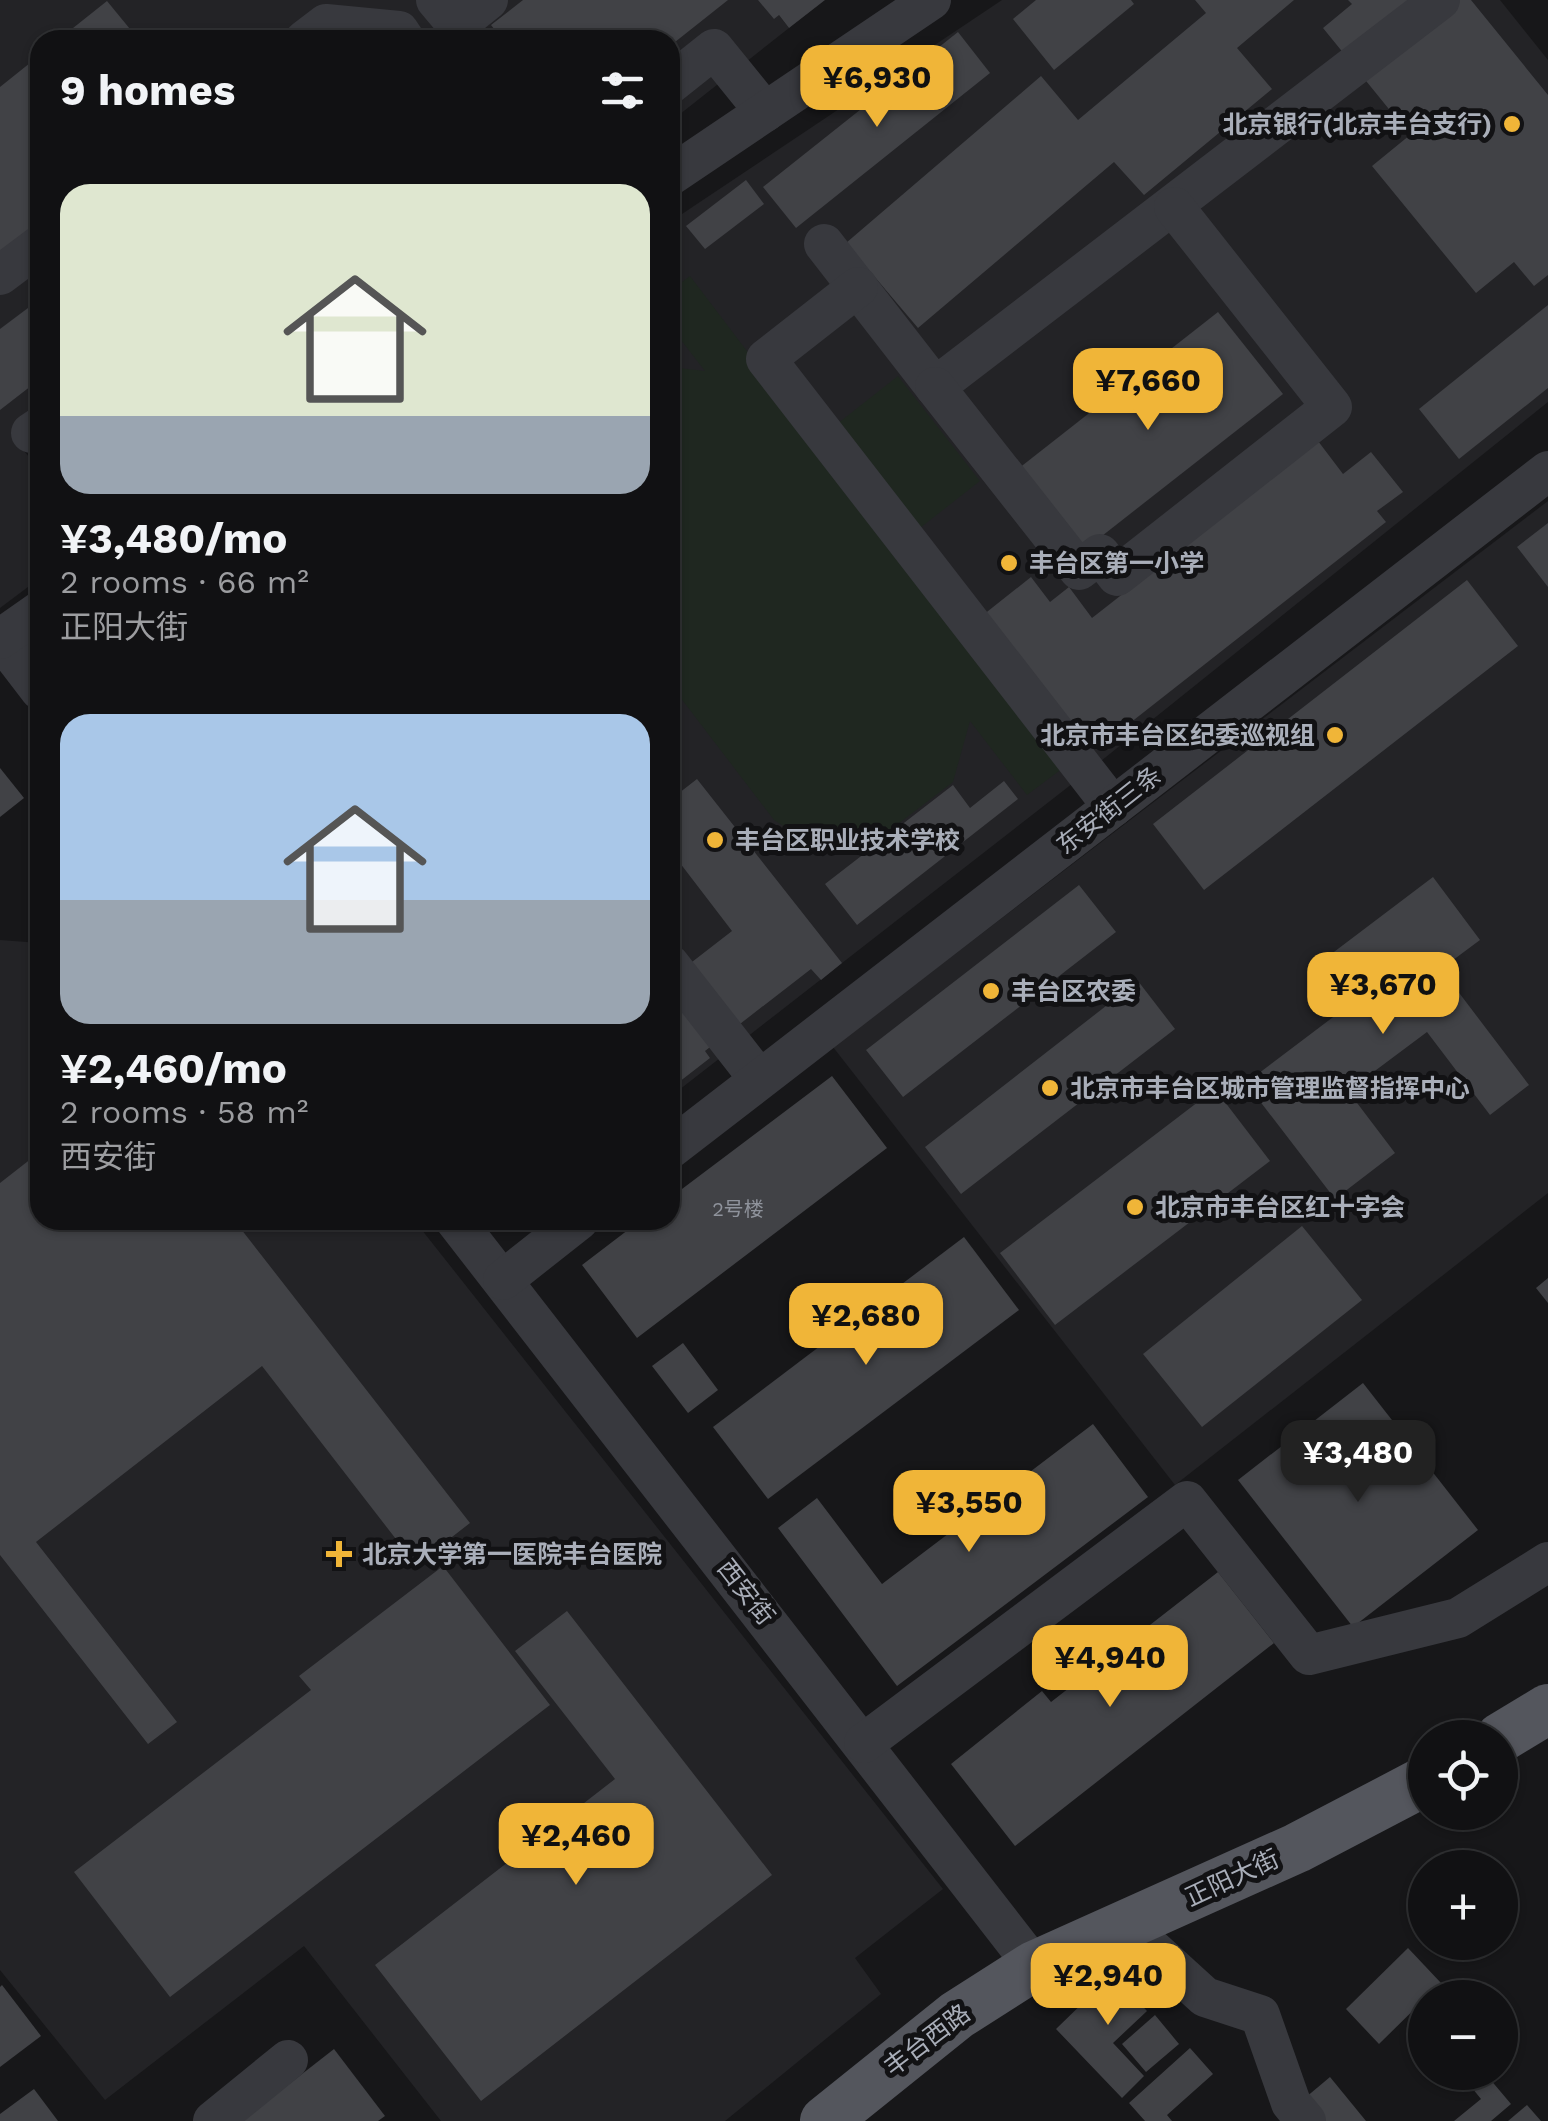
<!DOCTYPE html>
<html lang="en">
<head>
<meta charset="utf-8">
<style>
	body { margin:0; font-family:"Work Sans","Noto Sans SC",sans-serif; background:#1a1a1c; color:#f1f3f6; height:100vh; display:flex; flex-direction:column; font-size:38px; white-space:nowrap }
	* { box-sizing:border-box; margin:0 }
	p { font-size:32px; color:#9c9da0 }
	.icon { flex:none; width:55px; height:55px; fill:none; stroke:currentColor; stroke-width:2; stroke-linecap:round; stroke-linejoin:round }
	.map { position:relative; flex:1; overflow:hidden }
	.drawer { position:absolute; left:30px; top:30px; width:650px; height:1200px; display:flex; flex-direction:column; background:#111113; border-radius:30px; box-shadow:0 2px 8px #0004,0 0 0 2px #303133 }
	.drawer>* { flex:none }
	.tools { position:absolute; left:1408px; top:1720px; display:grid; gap:20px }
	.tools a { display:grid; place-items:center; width:110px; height:110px; border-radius:50%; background:#111113; box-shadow:0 2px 8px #0004,0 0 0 2px #303133; font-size:50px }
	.price { position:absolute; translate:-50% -85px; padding:0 22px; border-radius:20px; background:#f0b538; color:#111; font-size:32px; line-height:65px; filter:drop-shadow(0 2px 5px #0008) }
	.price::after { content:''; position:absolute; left:50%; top:60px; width:30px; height:22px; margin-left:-15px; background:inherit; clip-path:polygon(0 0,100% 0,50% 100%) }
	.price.selected { background:#222; color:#fff }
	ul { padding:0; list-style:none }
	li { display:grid; align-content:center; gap:20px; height:530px; padding:0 30px }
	li span { display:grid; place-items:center; height:310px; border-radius:30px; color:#555 }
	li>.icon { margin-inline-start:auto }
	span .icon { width:180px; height:180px; fill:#fffc; stroke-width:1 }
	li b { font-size:42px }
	h2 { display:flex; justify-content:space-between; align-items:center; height:120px; padding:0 30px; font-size:42px }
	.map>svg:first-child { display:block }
</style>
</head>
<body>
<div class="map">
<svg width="1548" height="2121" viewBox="0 0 1548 2121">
	<rect width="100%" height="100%" fill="#171719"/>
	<g fill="#232326">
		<path d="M0 0H797L779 15 789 28 670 122V40H40V411L11 434 40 471V578L0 608Z"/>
		<path d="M1002 0H1500L1548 60V402L1086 773 670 1097V222Z"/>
		<path d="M1548 501V1193L1175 1485 833 1047Z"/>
		<path d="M0 940 40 943V1220H414L943 1889 855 1958 881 1994 725 2121H441L304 1946 105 2100 0 1970Z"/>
	</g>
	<g fill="#1f2720">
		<path d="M690 276 1063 768 1027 795 970 721 953 782 881 837 833 841 801 837 774 820 670 684V367L705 371 670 326V291Z"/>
		<path d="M898 376 980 481 920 528 837 424Z"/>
	</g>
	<g fill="#414246">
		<path d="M523 0H728L670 46V40H503L491 25Z"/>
		<path d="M758 0H825L789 28 779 15 774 19Z"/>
		<path d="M1036 0H1131L1134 4 1054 70 1013 19Z"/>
		<path d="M1195 0H1294L1237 48 1272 89 1144 195 1114 162 918 328 846 243 1041 76 1078 120 1206 13Z"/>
		<path d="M1348 0H1471L1548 95V275L1534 286 1514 262 1476 293 1372 166 1410 135 1323 28 1352 4Z"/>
		<path d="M107 1 139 40H58Z"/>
		<path d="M958 32 990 73 796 228 763 187Z"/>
		<path d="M40 55V223L0 255V87Z"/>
		<path d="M746 180 764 204 705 249 686 226Z"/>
		<path d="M40 299V379L0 410V329Z"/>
		<path d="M1548 305V388L1459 459 1419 409Z"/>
		<path d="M1218 312 1283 394 1079 554 1014 472Z"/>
		<path d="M1318 441 1343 474 1371 452 1403 492 1377 511 1386 522 1116 734 1104 719 1075 742 978 619 1031 577 1050 602 1069 587 1092 618Z"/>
		<path d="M40 443V468L28 452Z"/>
		<path d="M1548 523V587L1517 547Z"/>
		<path d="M1467 580 1518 646 1204 890 1153 824Z"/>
		<path d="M0 768 24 798 0 817Z"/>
		<path d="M697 779 842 963 821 980 811 969 705 1051 710 1058 670 1089V979L732 931 670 850V800Z"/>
		<path d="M1004 781 1018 799 857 925 825 884 953 785 970 808Z"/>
		<path d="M1433 877 1480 940 1441 969 1529 1085 1490 1115 1427 1032 1348 1091 1395 1153 1335 1199 1246 1083 1353 1002 1322 961Z"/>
		<path d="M1079 885 1116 932 903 1097 866 1050Z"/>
		<path d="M1138 981 1175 1029 961 1194 925 1147Z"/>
		<path d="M832 1076 887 1148 637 1338 582 1265 641 1220H670V1198Z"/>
		<path d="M1215 1089 1270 1161 1055 1325 1000 1253Z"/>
		<path d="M32 1158 40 1169V1220H80L88 1231 102 1220H234L470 1523 416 1565 262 1366 36 1542 177 1722 148 1744 0 1555V1183Z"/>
		<path d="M1302 1226 1362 1300 1202 1427 1143 1354Z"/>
		<path d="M964 1237 1019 1310 768 1499 713 1427Z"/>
		<path d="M1548 1278V1303L1536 1288Z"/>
		<path d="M683 1343 718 1390 688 1413 652 1366Z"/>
		<path d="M1363 1383 1478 1530 1353 1627 1238 1480Z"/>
		<path d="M1093 1424 1148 1497 897 1686 778 1528 817 1498 882 1584Z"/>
		<path d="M443 1566 550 1705 170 1997 74 1872 311 1690 299 1676Z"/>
		<path d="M1218 1572 1274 1643 1015 1846 951 1764 1042 1691 1051 1702Z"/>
		<path d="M567 1611 772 1875 481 2101 375 1965 615 1779 515 1651Z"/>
		<path d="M1408 1948 1441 1983 1379 2044 1346 2009Z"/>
		<path d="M1128 1959 1146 1978 1131 1994 1147 2011 1113 2043 1144 2076 1122 2098 1056 2029Z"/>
		<path d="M2 1985 41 2036 0 2067V1987Z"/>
		<path d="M1155 2015 1179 2044 1146 2072 1122 2044Z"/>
		<path d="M1190 2048 1213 2074 1167 2115 1172 2121H1145L1129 2103Z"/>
		<path d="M334 2049 385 2116 378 2121H242Z"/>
		<path d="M1459 2072H1484L1511 2104 1491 2121H1454L1481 2099Z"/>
		<path d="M1330 2077 1366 2121H1324L1305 2098Z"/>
		<path d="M34 2089 58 2121H0V2114Z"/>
		<path d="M1527 2105 1541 2121H1508Z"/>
	</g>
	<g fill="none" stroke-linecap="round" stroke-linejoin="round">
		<g stroke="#38393e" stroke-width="40">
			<path d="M436 0 457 25 488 0"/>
			<path d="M305 40 326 24 399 31 405 40"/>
			<path d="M670 84 714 49 765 112"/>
			<path d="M670 176 931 0"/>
			<path d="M824 244 935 387 1440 0"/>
			<path d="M0 275 40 245"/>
			<path d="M858 287 766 359 1113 807"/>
			<path d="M935 387 1079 570 1100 554 1117 576 1332 407 1174 207"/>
			<path d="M31 433 40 427"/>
			<path d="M0 638 40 690"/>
			<path d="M0 639 40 611"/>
			<path d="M670 965 759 1079"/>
			<path d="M670 1149 1548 471"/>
			<path d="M455 1220 1034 1966"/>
			<path d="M503 1280 579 1220"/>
			<path d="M864 1743 1187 1501 1309 1655 1458 1618 1548 1562"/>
			<path d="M1127 1926 1205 1997 1260 2015 1291 2103 1306 2121"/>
			<path d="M213 2121 288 2060"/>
		</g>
		<g stroke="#54565d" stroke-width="50">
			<path d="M1500 1738 1548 1709"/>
			<path d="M825 2121 957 2015 1034 1966 1297 1848 1425 1781"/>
		</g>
	</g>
	<g fill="#f0b538" stroke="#121214" stroke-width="4">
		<circle cx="1512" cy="124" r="10"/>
		<circle cx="1009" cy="563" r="10"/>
		<circle cx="1335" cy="735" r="10"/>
		<circle cx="715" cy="840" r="10"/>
		<circle cx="991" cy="991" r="10"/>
		<circle cx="1050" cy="1088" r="10"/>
		<circle cx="1135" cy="1207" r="10"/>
		<path d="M334 1539h10v10h10v10h-10v10h-10v-10h-10v-10h10z"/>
	</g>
	<g text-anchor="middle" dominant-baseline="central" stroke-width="10" stroke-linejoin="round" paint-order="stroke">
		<g font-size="20" fill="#8f939c">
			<text x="738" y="1209">2号楼</text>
		</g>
		<g font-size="25" font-weight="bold" fill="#a9aeb9" stroke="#121214" text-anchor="start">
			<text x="1492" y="124" text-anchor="end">北京银行(北京丰台支行)</text>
			<text x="1029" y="563">丰台区第一小学</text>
			<text x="1315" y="735" text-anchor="end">北京市丰台区纪委巡视组</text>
			<text x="735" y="840">丰台区职业技术学校</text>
			<text x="1011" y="991">丰台区农委</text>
			<text x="1070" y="1088">北京市丰台区城市管理监督指挥中心</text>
			<text x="1155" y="1207">北京市丰台区红十字会</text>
			<text x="362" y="1554">北京大学第一医院丰台医院</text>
		</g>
		<g font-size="25" fill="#a9aeb9" stroke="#121214">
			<text transform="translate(1109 810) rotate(-38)">东安街三条</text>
			<text transform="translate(746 1592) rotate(52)">西安街</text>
			<text transform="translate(1232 1878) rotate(-25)">正阳大街</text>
			<text transform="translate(927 2040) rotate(-37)">丰台西路</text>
		</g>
	</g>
</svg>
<div class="tools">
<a><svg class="icon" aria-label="locate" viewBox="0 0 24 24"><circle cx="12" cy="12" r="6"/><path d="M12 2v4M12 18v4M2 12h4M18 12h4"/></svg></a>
<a>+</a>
<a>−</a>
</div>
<b class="price" style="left:877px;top:130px">¥6,930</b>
<b class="price" style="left:1148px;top:433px">¥7,660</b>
<b class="price" style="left:1383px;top:1037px">¥3,670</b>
<b class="price" style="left:866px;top:1368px">¥2,680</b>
<b class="price selected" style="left:1358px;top:1505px">¥3,480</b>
<b class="price" style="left:969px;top:1555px">¥3,550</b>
<b class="price" style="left:1110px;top:1710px">¥4,940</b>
<b class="price" style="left:576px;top:1888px">¥2,460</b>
<b class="price" style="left:1108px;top:2028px">¥2,940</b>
<section class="drawer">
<h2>9 homes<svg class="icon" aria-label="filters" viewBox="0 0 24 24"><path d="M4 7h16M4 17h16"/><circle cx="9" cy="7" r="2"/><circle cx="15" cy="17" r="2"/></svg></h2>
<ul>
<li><span style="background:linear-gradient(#dfe7d0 75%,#9aa5b1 0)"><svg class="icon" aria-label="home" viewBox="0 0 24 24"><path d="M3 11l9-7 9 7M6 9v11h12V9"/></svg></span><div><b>¥3,480/mo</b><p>2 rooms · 66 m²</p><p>正阳大街</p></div></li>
<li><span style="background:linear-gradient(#a9c7e8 60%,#9aa5b1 0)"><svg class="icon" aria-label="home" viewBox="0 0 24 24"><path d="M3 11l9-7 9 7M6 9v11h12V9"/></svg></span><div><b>¥2,460/mo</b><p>2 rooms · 58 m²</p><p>西安街</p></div></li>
</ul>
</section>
</div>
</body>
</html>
